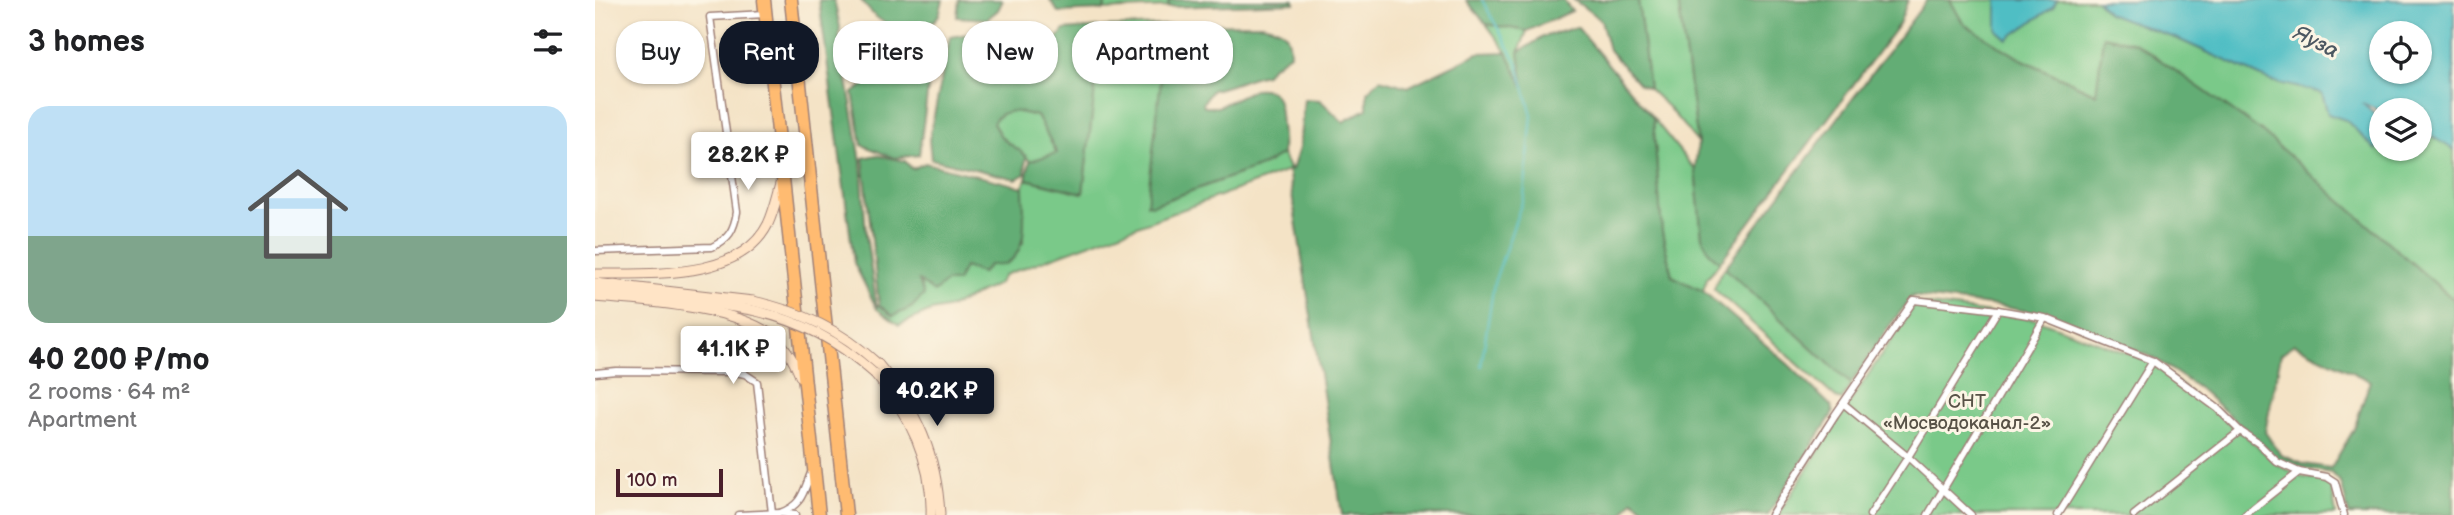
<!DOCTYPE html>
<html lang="en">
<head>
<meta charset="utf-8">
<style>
	body { margin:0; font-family:"Balsamiq Sans",sans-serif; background:#f6f6f6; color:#202124; height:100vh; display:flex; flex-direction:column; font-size:26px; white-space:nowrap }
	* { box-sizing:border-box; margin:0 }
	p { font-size:23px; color:#757577 }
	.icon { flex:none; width:38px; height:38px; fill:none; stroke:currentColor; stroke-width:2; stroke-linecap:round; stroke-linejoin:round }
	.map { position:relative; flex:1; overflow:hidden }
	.panel { display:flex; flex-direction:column; background:#fff; width:595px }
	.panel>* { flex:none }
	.hud { position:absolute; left:21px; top:21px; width:665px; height:63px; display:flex; gap:14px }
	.controls { position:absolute; left:1774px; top:21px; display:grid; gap:14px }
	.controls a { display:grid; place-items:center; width:63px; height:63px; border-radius:50%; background:#fff; box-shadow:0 2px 5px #0004; font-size:35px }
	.scale { position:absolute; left:21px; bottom:18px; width:107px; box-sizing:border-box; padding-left:7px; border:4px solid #4a1f2b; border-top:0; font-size:19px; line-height:24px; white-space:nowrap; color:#4a1f2b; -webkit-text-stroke:5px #fcf5e5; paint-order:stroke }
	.price { position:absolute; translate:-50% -60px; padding:0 16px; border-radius:7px; background:#fff; color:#222; font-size:23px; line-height:46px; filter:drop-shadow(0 2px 4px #0008) }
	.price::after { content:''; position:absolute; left:50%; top:42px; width:21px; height:16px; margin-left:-10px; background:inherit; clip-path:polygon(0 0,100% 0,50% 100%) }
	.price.selected { background:#111827; color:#fff }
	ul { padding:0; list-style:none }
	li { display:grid; align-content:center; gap:14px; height:371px; padding:0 28px }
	li span { display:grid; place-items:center; height:217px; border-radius:21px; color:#555 }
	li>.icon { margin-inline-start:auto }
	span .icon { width:126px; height:126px; fill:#fffc; stroke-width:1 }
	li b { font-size:30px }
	h2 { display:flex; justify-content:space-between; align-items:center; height:84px; padding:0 28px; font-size:30px }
	.chip { padding:0 24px; border-radius:28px; background:#fff; box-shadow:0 2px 5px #0004; font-size:24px; line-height:63px }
	.chip.selected { background:#111827; color:#fff }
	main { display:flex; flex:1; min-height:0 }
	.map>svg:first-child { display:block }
</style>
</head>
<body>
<main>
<section class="panel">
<h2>3 homes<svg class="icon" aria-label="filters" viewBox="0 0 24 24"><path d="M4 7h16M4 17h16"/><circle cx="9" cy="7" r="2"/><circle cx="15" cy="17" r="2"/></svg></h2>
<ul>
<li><span style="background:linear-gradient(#bfe0f5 60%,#7fa58c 0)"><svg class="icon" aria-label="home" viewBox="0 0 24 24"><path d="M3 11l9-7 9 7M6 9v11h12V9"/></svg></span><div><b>40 200 ₽/mo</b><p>2 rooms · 64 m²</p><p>Apartment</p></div></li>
</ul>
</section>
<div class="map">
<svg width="1859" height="515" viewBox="0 0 1859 515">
	<rect width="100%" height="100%" fill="#fcf5e5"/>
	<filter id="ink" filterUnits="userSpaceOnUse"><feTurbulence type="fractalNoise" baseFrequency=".0143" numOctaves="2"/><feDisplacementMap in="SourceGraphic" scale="14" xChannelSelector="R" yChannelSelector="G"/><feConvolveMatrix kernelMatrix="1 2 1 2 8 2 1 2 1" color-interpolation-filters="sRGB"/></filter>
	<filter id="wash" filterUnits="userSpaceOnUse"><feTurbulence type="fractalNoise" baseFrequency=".00686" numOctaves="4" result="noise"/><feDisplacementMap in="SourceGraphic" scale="28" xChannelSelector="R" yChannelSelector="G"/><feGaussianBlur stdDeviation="1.57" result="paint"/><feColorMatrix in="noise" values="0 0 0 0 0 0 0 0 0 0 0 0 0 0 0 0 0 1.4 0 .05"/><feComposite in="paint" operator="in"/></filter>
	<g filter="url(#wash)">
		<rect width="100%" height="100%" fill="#f4e3c6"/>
		<g fill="#7ac989" stroke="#62745a" stroke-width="2">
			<path d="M511 0H574L573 7 509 10Z"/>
			<path d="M1043 0H1083L1103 143 1073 107 1054 89Z"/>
			<path d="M1355 0H1402V30L1412 39 1458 7 1462 0H1502L1513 13 1583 39 1676 81 1727 93 1733 114 1751 120 1780 149 1787 143V149H1825V129H1827L1859 150V300L1666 131 1541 43 1502 94 1424 58 1367 23Z"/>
			<path d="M891 24 932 31 924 52 930 91 912 52Z"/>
			<path d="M572 25 553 204 557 205 669 165 687 154 695 170 409 275 403 284 356 307 336 311 304 325 282 309 281 304 298 316 323 280 369 267 394 265 428 243V187L431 179 488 193 507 27Z"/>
			<path d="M414 110 442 116 462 153 435 161C430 154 423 152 416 147 407 141 403 132 398 122L404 114Z"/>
			<path d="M1058 118 1100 170 1107 237 1114 252 1125 262 1112 278 1108 291 1077 276 1067 232Z"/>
			<path d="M1130 268 1256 384 1247 400 1241 398 1119 289 1123 278Z"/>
			<path d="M1321 303 1440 319 1557 362 1653 438 1682 464 1707 477 1731 480 1736 483 1741 515H1183L1245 417Z"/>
		</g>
		<g fill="#63ad75" stroke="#566650" stroke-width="2" fill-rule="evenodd">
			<path d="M224 0H239L245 27 244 34 266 161 271 235 282 309 259 263Z"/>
			<path d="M266 0H348L344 15 339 21C301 25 291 34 266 0Z"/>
			<path d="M364 0H408L403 10 392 19 362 17Z"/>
			<path d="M455 0H511L509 10 463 12Z"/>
			<path d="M574 0H699L700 3 573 7Z"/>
			<path d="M871 0H968L977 11 932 31 891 24Z"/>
			<path d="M979 0H1043L1054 89 1044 84 1014 50 1006 20Z"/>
			<path d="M1083 0H1313L1304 24 1125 262 1114 252 1107 237 1100 170 1103 143Z"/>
			<path d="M1332 0H1355L1368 23 1424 58 1501 94 1508 36 1541 43 1666 131 1859 300V515H1754L1746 482 1736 473 1706 468 1684 460 1605 389 1559 358 1453 315 1403 306 1318 296 1292 329 1256 384 1130 268ZM1699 344 1775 381 1759 429 1736 468 1708 464 1686 455 1670 432 1686 354Z"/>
			<path d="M667 24C689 29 695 31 695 54L675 68 671 74C652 77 637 87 617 90L608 103 609 107H623L660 89C687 86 684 108 686 125 687 135 688 144 687 154L669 165 557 205 552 204 572 25Z"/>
			<path d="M507 27 488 193 431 179 435 161 462 153 442 116C424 112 410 106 398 122 408 146 416 141 431 156L430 174 421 179 336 159 334 140 355 37 384 32 403 34 421 54C446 52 454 49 469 30Z"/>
			<path d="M982 27 1058 118 1067 232 1077 276 1108 291 1193 364 1236 406 1238 413 1173 515H1058L1038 500 1027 515H747L693 169 697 170 704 148 709 99 725 100 748 122 772 109V92L785 79 813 87 883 53 912 52 929 88 924 52 948 37Z"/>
			<path d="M333 39 339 43 324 155 299 158 267 145 258 93 278 79 296 46Z"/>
			<path d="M281 155 310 161 317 169 330 163 428 187C428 209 436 252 410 264 406 266 398 265 394 265L387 273 369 267 362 282H351L339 292 324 281 329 295 316 308 298 316 284 305 268 158Z"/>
		</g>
		<g fill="#4fbec4" stroke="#4c6e78" stroke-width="2" fill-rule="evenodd">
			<path d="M1402 0H1462L1458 7 1412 39 1402 30Z"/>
			<path d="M1502 0H1859V150L1825 129V110L1787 112 1767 103 1787 121V143L1781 150 1751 120 1733 114 1727 93 1676 81 1583 39 1513 13ZM1787 33H1825V72H1787Z"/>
		</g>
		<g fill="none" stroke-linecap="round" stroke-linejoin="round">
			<path stroke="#4fbec4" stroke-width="2" d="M886 366 899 283 929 196 937 115 922 62 887 0"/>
		</g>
	</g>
	<g filter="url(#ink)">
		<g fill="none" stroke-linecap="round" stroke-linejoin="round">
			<defs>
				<g id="street">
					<path d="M0 251 117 247C134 239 139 230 142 212L115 17 170 14"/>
					<path d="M0 373 21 371 141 372 150 374 162 382 177 513"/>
					<path d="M1249 404 1313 457 1376 515"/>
					<path d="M185 513C207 505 208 493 216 473"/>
					<path d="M143 515 185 513 200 515"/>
					<path d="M1176 515 1240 415 1319 300 1403 310 1450 318 1558 361 1622 408 1645 431 1663 443 1682 462 1704 472 1732 477 1740 482 1749 515"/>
					<path d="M1275 515 1313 457 1403 310"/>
					<path d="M1333 515 1448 321"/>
					<path d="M1463 515 1558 361"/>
					<path d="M1539 515 1645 431"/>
					<path d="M1650 515 1704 472"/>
				</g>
				<g id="secondary">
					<path d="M0 274C53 273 145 281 173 224 179 211 182 197 186 183"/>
					<path d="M0 283 158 301"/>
					<path d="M0 290 84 298 157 310"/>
					<path d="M0 297C48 301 140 306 178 336 191 346 199 361 205 376"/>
					<path d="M283 364C322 410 342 454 345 515"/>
					<path d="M280 374C314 413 338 462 336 515"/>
				</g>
				<g id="highway">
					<path d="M169 0 224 515"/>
					<path d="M196 0 251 515"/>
				</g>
			</defs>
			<use href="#street" stroke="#9f8178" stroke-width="9"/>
			<use href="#secondary" stroke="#9f8178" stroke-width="11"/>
			<use href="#highway" stroke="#9f8178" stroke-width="15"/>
			<use href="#street" stroke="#fff" stroke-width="6"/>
			<use href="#secondary" stroke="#ffe4c6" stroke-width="9"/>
			<use href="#highway" stroke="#ffbb71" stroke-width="12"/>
			<defs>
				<g id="secondary-bridge">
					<path d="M158 301C207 312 246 330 283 364"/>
					<path d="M157 310C208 322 241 339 280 374"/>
				</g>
			</defs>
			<use href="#secondary-bridge" stroke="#9f8178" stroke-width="11" stroke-linecap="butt"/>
			<use href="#secondary-bridge" stroke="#ffe4c6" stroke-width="9"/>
		</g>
	</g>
	<g text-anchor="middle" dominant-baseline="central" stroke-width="6" stroke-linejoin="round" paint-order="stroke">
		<g font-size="19" fill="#585247" stroke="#fcf5e5">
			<text x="1372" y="401">СНТ<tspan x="1372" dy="22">«Мосводоканал-2»</tspan></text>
		</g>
		<g font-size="21" font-style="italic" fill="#4c5761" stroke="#fcf5e5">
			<text transform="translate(1721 42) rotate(26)">Яуза</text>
		</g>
	</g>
</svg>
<div class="controls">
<a><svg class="icon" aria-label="locate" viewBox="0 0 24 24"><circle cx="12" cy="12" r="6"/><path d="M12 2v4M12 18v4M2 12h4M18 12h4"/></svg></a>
<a><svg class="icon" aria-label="layers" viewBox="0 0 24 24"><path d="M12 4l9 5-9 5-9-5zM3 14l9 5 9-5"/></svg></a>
</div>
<div class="scale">100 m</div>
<b class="price" style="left:153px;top:192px">28.2K ₽</b>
<b class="price" style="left:138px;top:386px">41.1K ₽</b>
<b class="price selected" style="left:342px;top:428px">40.2K ₽</b>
<div class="hud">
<a class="chip">Buy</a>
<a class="chip selected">Rent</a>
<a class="chip">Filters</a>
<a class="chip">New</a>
<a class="chip">Apartment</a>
</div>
</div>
</main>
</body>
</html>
